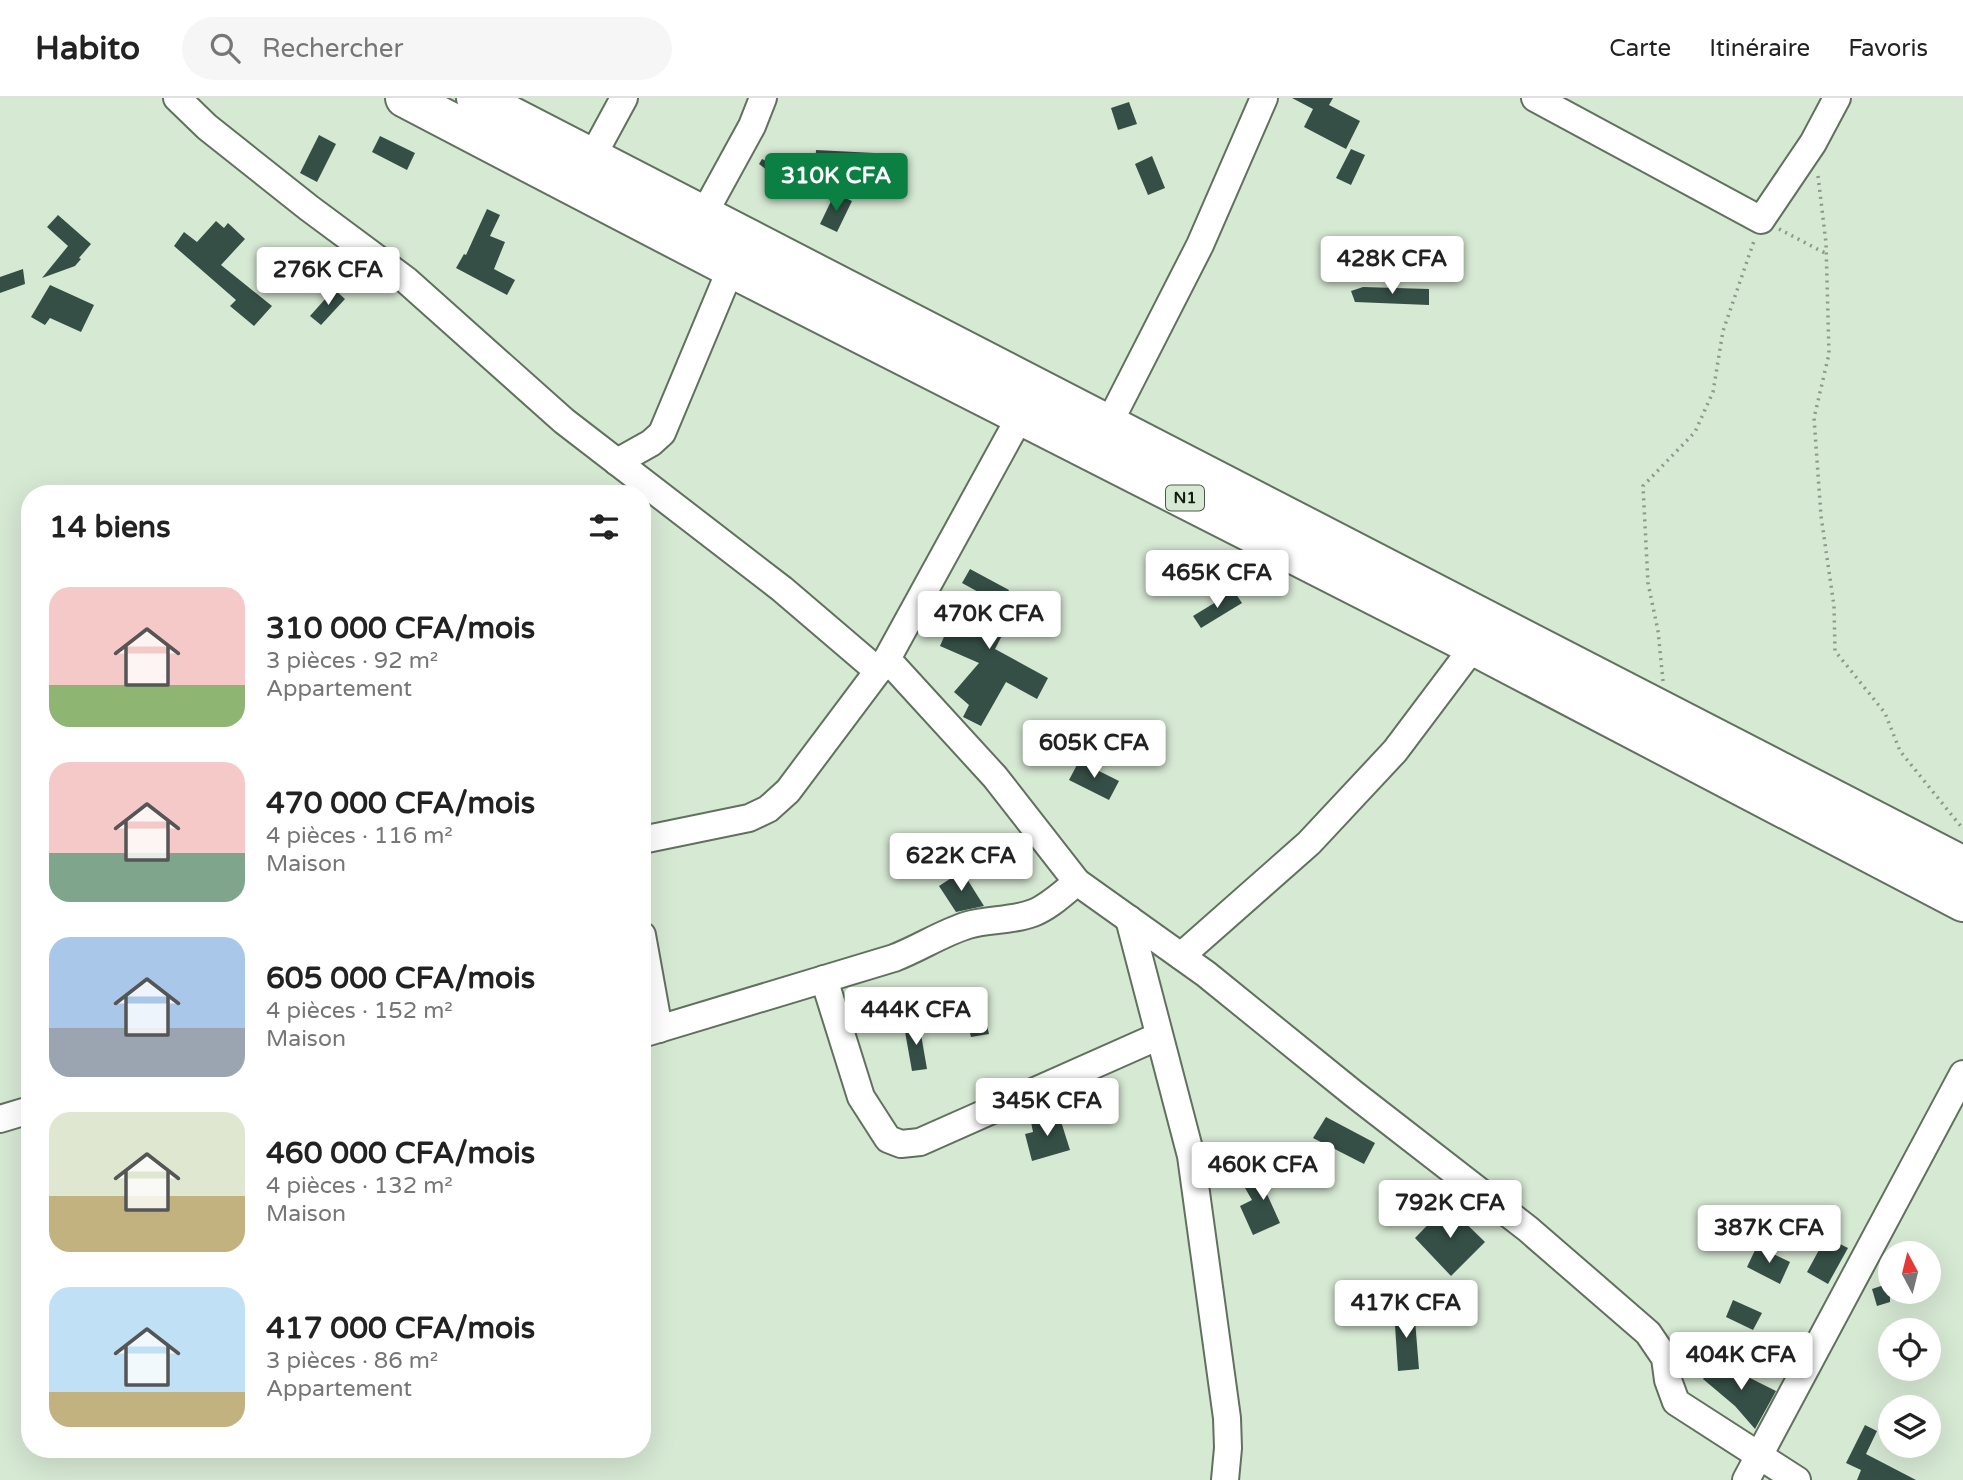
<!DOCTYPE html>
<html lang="fr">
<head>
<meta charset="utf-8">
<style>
	body { margin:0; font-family:"Varela Round",sans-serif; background:#f6f6f6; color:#222; height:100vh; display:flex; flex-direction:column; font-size:26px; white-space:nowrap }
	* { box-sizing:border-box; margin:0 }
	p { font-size:23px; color:#767676 }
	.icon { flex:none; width:38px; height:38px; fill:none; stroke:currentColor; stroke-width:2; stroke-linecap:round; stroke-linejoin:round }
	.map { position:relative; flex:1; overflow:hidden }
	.side { position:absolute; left:21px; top:387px; width:630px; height:973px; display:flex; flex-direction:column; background:#fff; border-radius:28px; box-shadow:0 7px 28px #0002 }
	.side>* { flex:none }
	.needle { width:46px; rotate:353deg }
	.tools { position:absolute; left:1878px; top:1143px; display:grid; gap:14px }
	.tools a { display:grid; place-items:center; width:63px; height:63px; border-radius:50%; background:#fff; box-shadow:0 7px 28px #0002; font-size:35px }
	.price { position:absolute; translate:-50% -60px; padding:0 16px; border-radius:7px; background:#fff; color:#222; font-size:23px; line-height:46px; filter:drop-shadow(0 2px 4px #0008) }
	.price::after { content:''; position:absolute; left:50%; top:42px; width:21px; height:16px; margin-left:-10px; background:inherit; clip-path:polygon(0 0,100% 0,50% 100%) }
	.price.active { background:#0b8043; color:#fff }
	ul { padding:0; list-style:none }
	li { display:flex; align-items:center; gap:21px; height:175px; padding:0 28px }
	li span { display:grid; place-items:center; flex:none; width:196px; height:140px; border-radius:21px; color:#555 }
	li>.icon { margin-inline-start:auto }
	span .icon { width:84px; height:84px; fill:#fffc; stroke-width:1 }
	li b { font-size:30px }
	h2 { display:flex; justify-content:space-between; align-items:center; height:84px; padding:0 28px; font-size:30px }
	header { display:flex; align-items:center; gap:42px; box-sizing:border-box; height:98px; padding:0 35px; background:#fff; border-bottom:2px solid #e0e0e0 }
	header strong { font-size:33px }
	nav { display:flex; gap:38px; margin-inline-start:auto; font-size:24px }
	.search { width:490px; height:63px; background:#f6f6f6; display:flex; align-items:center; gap:18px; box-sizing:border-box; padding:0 24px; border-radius:38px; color:#767676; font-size:26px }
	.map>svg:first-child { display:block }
</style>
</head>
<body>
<header>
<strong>Habito</strong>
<div class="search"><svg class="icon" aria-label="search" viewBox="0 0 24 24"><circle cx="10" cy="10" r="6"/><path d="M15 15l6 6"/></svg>Rechercher</div>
<nav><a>Carte</a><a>Itinéraire</a><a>Favoris</a></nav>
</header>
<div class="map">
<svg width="1963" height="1382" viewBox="0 0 1963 1382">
	<rect width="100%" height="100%" fill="#d6e9d3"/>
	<g fill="#354f46">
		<path d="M1292 0H1333L1329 7 1360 23 1346 51 1304 29 1313 11Z"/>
		<path d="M1129 4 1137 26 1118 32 1111 10Z"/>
		<path d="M319 37 336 46 317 84 300 75Z"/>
		<path d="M380 38 415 55 407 72 372 54Z"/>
		<path d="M1351 51 1365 57 1351 87 1336 80Z"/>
		<path d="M816 52 874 55 877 69 815 66Z"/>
		<path d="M1152 58 1165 90 1148 97 1135 66Z"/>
		<path d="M762 61 794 76 808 82 798 96 759 66Z"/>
		<path d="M835 95 852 103 837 134 820 126Z"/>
		<path d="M487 111 500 117 490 138 505 144 494 171 515 182 507 197 456 170 464 156 466 157Z"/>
		<path d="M58 117 91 146 79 160 81 161 75 168 42 180 68 148 47 129Z"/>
		<path d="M216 123 224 130 228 125 245 141 221 167 272 208 254 228 230 208 236 202 174 148 184 134 197 144Z"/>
		<path d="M23 171 25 186 0 195V179Z"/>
		<path d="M50 187 94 207 81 234 50 220 45 227 31 219Z"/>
		<path d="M1363 189 1429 191V207L1355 204 1351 193Z"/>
		<path d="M334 191 345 201 321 227 310 218Z"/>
		<path d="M1213 452 1220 487 1193 492Z"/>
		<path d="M970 471 1009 492 1007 496 1020 503 995 551 1048 580 1037 601 1006 584 981 628 963 619 969 607 954 594 979 565 940 548 947 532 959 538 982 496 962 485Z"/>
		<path d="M1234 493 1242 505 1201 530 1193 518Z"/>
		<path d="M1079 663 1119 683 1109 702 1069 682Z"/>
		<path d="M962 773 984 808 956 814 939 788Z"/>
		<path d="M983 911 989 936 971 939 965 915Z"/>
		<path d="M919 925 927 971 912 973 904 928Z"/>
		<path d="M1059 1017 1070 1052 1032 1063 1025 1036 1033 1034 1031 1024Z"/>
		<path d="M1326 1019 1375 1045 1364 1066 1313 1040Z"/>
		<path d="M1289 1065 1292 1070 1266 1094 1280 1125 1253 1137 1240 1108 1252 1102 1245 1090Z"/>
		<path d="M1447 1107 1485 1144 1451 1178 1415 1140Z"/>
		<path d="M1826 1139 1848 1150 1828 1186 1807 1174Z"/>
		<path d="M1757 1148 1790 1164 1780 1186 1747 1169Z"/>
		<path d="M1890 1185V1204L1877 1208 1872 1191Z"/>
		<path d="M1733 1202 1762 1215 1753 1232 1726 1219Z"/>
		<path d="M1414 1210 1419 1271 1398 1273 1394 1212Z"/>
		<path d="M1718 1264 1776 1293 1755 1331 1735 1308 1703 1281Z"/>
		<path d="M1865 1327 1877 1333 1866 1356 1916 1382H1857L1861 1372 1846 1365Z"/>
	</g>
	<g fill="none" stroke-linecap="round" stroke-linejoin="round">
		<defs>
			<g id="minor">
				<path d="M177 0 207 29 309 110 406 182 564 323 782 491 878 573"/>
				<path d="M1535 0 1761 122 1813 45 1837 0"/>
				<path d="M592 59 624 0"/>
				<path d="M695 132 752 28 763 0"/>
				<path d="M1021 317 887 561 995 679 1077 784 1206 876 1354 996 1528 1131 1648 1235 1665 1260 1668 1282 1676 1304 1797 1382"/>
				<path d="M1102 339 1200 147 1264 0"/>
				<path d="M617 364 651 345 662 335 731 170"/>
				<path d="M642 742 749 720 768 711 788 693 887 561"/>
				<path d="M1129 821 1191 1058 1227 1320 1228 1350 1225 1382"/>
				<path d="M642 837 659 931"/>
				<path d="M1181 858 1309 745 1395 653 1474 548"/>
				<path d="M824 881 861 999 888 1041 901 1046 920 1044 1159 938"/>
				<path d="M642 936 894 860C920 850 942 835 968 827 989 821 1012 823 1033 815 1049 809 1063 795 1077 784"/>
				<path d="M0 1021 30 1012"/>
				<path d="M1746 1382 1963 976"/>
			</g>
			<g id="highway">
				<path d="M405 0 731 170 1474 548 1963 804"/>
				<path d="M476 0 1963 768"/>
			</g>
		</defs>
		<use href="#minor" stroke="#60715e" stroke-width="30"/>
		<use href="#highway" stroke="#60715e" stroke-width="42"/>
		<g stroke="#8b9989" stroke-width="3.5" stroke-dasharray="2 5" stroke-linecap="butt">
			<path d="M1818 78 1826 145 1829 256 1814 320 1821 418 1834 508 1835 553 1885 615 1900 653 1963 731"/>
			<path d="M1779 131 1825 155"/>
			<path d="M1663 583 1658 533 1648 485 1643 388 1695 334 1713 294 1723 233 1754 143"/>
		</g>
		<use href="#minor" stroke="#fff" stroke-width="26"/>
		<use href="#highway" stroke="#fff" stroke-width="38"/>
	</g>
	<g text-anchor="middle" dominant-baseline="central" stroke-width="7" stroke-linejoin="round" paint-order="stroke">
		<rect fill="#d6e9d3" stroke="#4e594d" stroke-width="2" x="1166" y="387.5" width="38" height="25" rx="5"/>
		<g font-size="16" font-weight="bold" fill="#141b13">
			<text x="1185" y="400">N1</text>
		</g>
	</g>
</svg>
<div class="tools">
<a><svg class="needle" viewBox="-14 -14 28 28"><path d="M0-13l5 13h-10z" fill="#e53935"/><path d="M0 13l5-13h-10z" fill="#767676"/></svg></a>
<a><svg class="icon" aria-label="locate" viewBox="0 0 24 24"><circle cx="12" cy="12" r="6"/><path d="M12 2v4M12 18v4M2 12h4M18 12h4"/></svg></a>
<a><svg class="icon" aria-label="layers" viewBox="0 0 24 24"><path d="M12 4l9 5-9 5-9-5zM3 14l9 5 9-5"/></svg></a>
</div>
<b class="price active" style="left:836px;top:115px">310K CFA</b>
<b class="price" style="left:1392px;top:198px">428K CFA</b>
<b class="price" style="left:328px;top:209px">276K CFA</b>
<b class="price" style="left:1217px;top:512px">465K CFA</b>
<b class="price" style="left:989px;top:553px">470K CFA</b>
<b class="price" style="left:1094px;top:682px">605K CFA</b>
<b class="price" style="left:961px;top:795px">622K CFA</b>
<b class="price" style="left:916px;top:949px">444K CFA</b>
<b class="price" style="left:1047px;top:1040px">345K CFA</b>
<b class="price" style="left:1263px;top:1104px">460K CFA</b>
<b class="price" style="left:1450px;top:1142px">792K CFA</b>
<b class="price" style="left:1769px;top:1167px">387K CFA</b>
<b class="price" style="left:1406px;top:1242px">417K CFA</b>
<b class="price" style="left:1741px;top:1294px">404K CFA</b>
<section class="side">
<h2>14 biens<svg class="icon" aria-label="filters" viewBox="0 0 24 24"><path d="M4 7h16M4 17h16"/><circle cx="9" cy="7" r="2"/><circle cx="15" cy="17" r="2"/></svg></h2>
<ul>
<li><span style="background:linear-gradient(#f6c9c9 70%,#8fb573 0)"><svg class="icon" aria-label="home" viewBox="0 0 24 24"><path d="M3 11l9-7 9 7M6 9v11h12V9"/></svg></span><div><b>310 000 CFA/mois</b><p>3 pièces · 92 m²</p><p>Appartement</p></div></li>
<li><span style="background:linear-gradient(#f6c9c9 65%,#7fa58c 0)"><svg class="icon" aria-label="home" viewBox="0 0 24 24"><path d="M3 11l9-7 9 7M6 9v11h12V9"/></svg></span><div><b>470 000 CFA/mois</b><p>4 pièces · 116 m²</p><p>Maison</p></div></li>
<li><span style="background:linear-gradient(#a9c7e8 65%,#9aa5b1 0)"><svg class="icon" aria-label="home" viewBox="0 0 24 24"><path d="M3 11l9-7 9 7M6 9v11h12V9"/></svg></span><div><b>605 000 CFA/mois</b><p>4 pièces · 152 m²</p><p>Maison</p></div></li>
<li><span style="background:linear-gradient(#dfe7d0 60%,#c2b280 0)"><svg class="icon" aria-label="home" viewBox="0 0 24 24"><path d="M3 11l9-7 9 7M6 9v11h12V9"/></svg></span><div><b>460 000 CFA/mois</b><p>4 pièces · 132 m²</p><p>Maison</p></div></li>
<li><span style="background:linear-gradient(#bfe0f5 75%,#c2b280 0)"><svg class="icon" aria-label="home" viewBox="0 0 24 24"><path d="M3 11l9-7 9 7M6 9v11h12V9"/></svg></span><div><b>417 000 CFA/mois</b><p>3 pièces · 86 m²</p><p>Appartement</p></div></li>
</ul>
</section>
</div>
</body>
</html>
